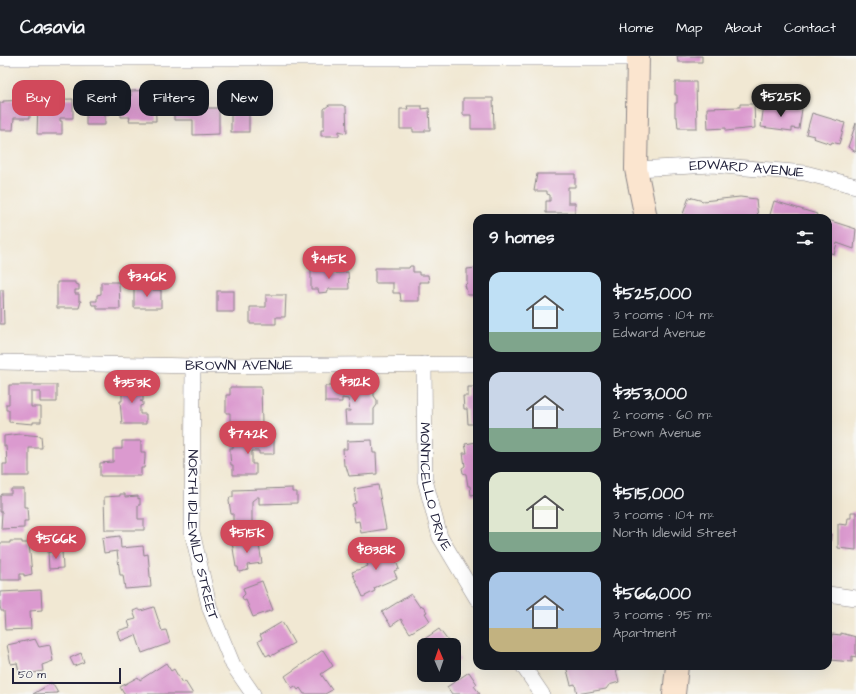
<!DOCTYPE html>
<html lang="en">
<head>
<meta charset="utf-8">
<style>
	body { margin:0; font-family:"Architects Daughter",sans-serif; background:#242831; color:#f1f3f6; height:100vh; display:flex; flex-direction:column; font-size:15px; white-space:nowrap }
	* { box-sizing:border-box; margin:0 }
	p { font-size:13px; color:#9ea1a6 }
	.icon { flex:none; width:22px; height:22px; fill:none; stroke:currentColor; stroke-width:2; stroke-linecap:round; stroke-linejoin:round }
	.map { position:relative; flex:1; overflow:hidden }
	.panel { position:absolute; left:473px; top:158px; width:359px; height:456px; display:flex; flex-direction:column; background:#171b24; border-radius:12px; box-shadow:0 4px 16px #0002 }
	.panel>* { flex:none }
	.banner { position:absolute; left:12px; top:24px; width:380px; height:36px; display:flex; gap:8px }
	.needle { width:26px; rotate:358deg }
	.fabs { position:absolute; left:417px; top:582px; display:grid; gap:8px }
	.fabs a { display:grid; place-items:center; width:44px; height:44px; border-radius:8px; background:#171b24; box-shadow:0 4px 16px #0002; font-size:20px }
	.scale { position:absolute; left:12px; bottom:10px; width:109px; box-sizing:border-box; padding-left:4px; border:2px solid #22223b; border-top:0; font-size:11px; line-height:14px; white-space:nowrap; color:#22223b; -webkit-text-stroke:3px #f6f6f2; paint-order:stroke }
	.price { position:absolute; translate:-50% -34px; padding:0 9px; border-radius:14px; background:#d1495b; color:#fff; font-size:13px; line-height:26px; filter:drop-shadow(0 1px 2px #0008) }
	.price::after { content:''; position:absolute; left:50%; top:24px; width:12px; height:9px; margin-left:-6px; background:inherit; clip-path:polygon(0 0,100% 0,50% 100%) }
	.price.selected { background:#222; color:#fff }
	ul { padding:0; list-style:none }
	li { display:flex; align-items:center; gap:12px; height:100px; padding:0 16px }
	li span { display:grid; place-items:center; flex:none; width:112px; height:80px; border-radius:12px; color:#555 }
	li>.icon { margin-inline-start:auto }
	span .icon { width:48px; height:48px; fill:#fffc; stroke-width:1 }
	li b { font-size:17px }
	h2 { display:flex; justify-content:space-between; align-items:center; height:48px; padding:0 16px; font-size:17px }
	.tag { padding:0 14px; border-radius:12px; background:#171b24; box-shadow:0 4px 16px #0002; font-size:14px; line-height:36px }
	.tag.selected { background:#d1495b; color:#fff }
	header { display:flex; align-items:center; gap:24px; box-sizing:border-box; height:56px; padding:0 20px; background:#171b24; border-bottom:1px solid #363941 }
	header strong { font-size:19px }
	nav { display:flex; gap:22px; margin-inline-start:auto; font-size:14px }
	.map>svg:first-child { display:block }
</style>
</head>
<body>
<header>
<strong>Casavia</strong>
<nav><a>Home</a><a>Map</a><a>About</a><a>Contact</a></nav>
</header>
<div class="map">
<svg width="856" height="638" viewBox="0 0 856 638">
	<rect width="100%" height="100%" fill="#f6f6f2"/>
	<filter id="ink" filterUnits="userSpaceOnUse"><feTurbulence type="fractalNoise" baseFrequency=".025" numOctaves="2"/><feDisplacementMap in="SourceGraphic" scale="8" xChannelSelector="R" yChannelSelector="G"/><feConvolveMatrix kernelMatrix="1 2 1 2 8 2 1 2 1" color-interpolation-filters="sRGB"/></filter>
	<filter id="wash" filterUnits="userSpaceOnUse"><feTurbulence type="fractalNoise" baseFrequency=".012" numOctaves="4" result="noise"/><feDisplacementMap in="SourceGraphic" scale="16" xChannelSelector="R" yChannelSelector="G"/><feGaussianBlur stdDeviation="0.9" result="paint"/><feColorMatrix in="noise" values="0 0 0 0 0 0 0 0 0 0 0 0 0 0 0 0 0 1.4 0 .05"/><feComposite in="paint" operator="in"/></filter>
	<g filter="url(#wash)">
		<rect width="100%" height="100%" fill="#f1e8d3"/>
		<g id="blocks">
			<g fill="#db9acf">
				<path d="M677 0H702V6H678Z"/>
				<path d="M675 26H696L697 72H678L677 61H675V47H677V39H675Z"/>
				<path d="M155 34 156 65H129L130 61H121V45H126V40H131V35Z"/>
				<path d="M463 42H493L494 73H471V59H463Z"/>
				<path d="M73 43V62H60V65H62V78H37L38 44Z"/>
				<path d="M90 43H108L109 59H105V69H86V57L90 56Z"/>
				<path d="M29 44 30 62H14L13 74H0V47H3V45Z"/>
				<rect x="231" y="45" width="18" height="31"/>
				<path d="M174 48H195V52H219V78L193 79V64H174Z"/>
				<path d="M740 48H754L755 72 726 75V72L708 73 707 52 740 51Z"/>
				<path d="M764 48 802 53 799 73 792 72V75L761 71Z"/>
				<path d="M329 49H342L346 51 347 77 339 75V80H321V74H324V53Z"/>
				<path d="M407 50H422V53L429 52 430 74H425V76H413V73H400V53H408Z"/>
				<path d="M812 57 845 67 839 88 832 86 831 88 813 82 814 80 806 78Z"/>
				<path d="M856 67V96L848 91Z"/>
				<path d="M537 118H575V131H568V147H575V157H546V145H550V139L547 138V135H534Z"/>
				<path d="M689 141 703 145 740 141 756 143 758 162H694L683 158Z"/>
				<path d="M774 145 817 158 816 162H769Z"/>
				<path d="M828 164 856 173 854 193 837 187 834 198 828 196Z"/>
				<path d="M410 210H413V216H419V219H428L429 226H419V245H401L400 237H393V227H375V212H409Z"/>
				<path d="M335 212 336 217 348 216 349 233H328V236L319 237 318 233H311V213Z"/>
				<path d="M477 212V239H468L465 229 467 227V213Z"/>
				<path d="M57 226H75V228L79 229V234H75V238H79V245H81L79 252H57Z"/>
				<path d="M101 226H119L120 253H97V249H92L91 245H97V239L101 238Z"/>
				<path d="M134 230H149L148 234H161V252H134Z"/>
				<path d="M0 234H3L4 268H0Z"/>
				<rect x="217" y="235" width="17" height="21"/>
				<path d="M266 239H286L285 261H276V268H250V251H266Z"/>
				<path d="M122 326H140V334H143V345H140L143 346V349L140 350V358H146V368H122L120 345H122Z"/>
				<path d="M9 329H57V346H40V336H31V351H41V366H33V368L9 366V354H6V348H9Z"/>
				<path d="M325 330H342V333H350V330H374V340L377 344V349L374 353V368H346L345 355H350L348 343 342 342V346H325Z"/>
				<path d="M230 331H261L262 368H230V357H226V339H230Z"/>
				<path d="M468 331H477V368H468L467 353H464L463 340H468Z"/>
				<path d="M20 378 41 380 42 392H29V420H3V408H7L6 390H4V380Z"/>
				<path d="M233 384H274V398H259V395H252V408H256V419H233V409H231L230 399V392H233Z"/>
				<path d="M372 384 373 397H376L377 418 349 420 346 410H344L343 393H347V385Z"/>
				<path d="M122 385H141V396H145V402L144 412H141V420H100V407L113 406V393H122Z"/>
				<path d="M477 386V438L471 439 470 430H468L466 418 463 417 462 412 465 410 463 397H467L465 388Z"/>
				<path d="M378 429 386 473 361 477 359 465 355 466 352 448 356 447 354 433Z"/>
				<path d="M292 432V436H297V447L259 448V441H257L252 445V468H233V458H231L229 445 230 441H233V434Z"/>
				<path d="M11 433H24V451H27L28 465H24V472L1 473 2 456H0V441L2 438H11Z"/>
				<path d="M120 438H125V441L138 440V443L140 442V449H138V463H144V474H105L104 441 120 440Z"/>
				<path d="M851 456H856V494L838 492V468L847 469 848 462H851Z"/>
				<path d="M828 477 831 478 830 492H828Z"/>
				<path d="M120 480 121 492 143 490 144 499 148 498 151 531 125 533 123 519H120L117 495 104 497 102 482Z"/>
				<path d="M258 483 262 507 247 509 248 514 239 516 238 511H236L232 486Z"/>
				<path d="M10 485H22V487H29L32 518 24 520V518H20V524H0V487H10Z"/>
				<path d="M383 489 389 504 394 502 396 505 399 513 394 515 397 522 374 532 375 535 363 541 352 516 368 510 363 498Z"/>
				<path d="M62 495 63 512 49 513 48 496Z"/>
				<path d="M262 525 273 554 253 561 246 544 244 545 242 541 245 538 243 532Z"/>
				<path d="M41 534 42 554 30 555 31 573 5 574 4 555H1L0 550V536Z"/>
				<path d="M411 538 420 551 423 550 427 556 425 557 430 565 410 577 401 563 391 570 382 556Z"/>
				<path d="M154 551 162 575 166 574 170 587 142 597 136 579 120 585 117 575 130 571 128 565 136 563 133 555 138 553 141 555Z"/>
				<path d="M282 566 294 587 271 600 270 598 266 600 258 585 262 583 260 579Z"/>
				<path d="M439 573 451 589H424V593L420 586Z"/>
				<path d="M841 577 856 581V601L852 600V606L830 604 832 578 841 579Z"/>
				<path d="M35 583 39 591 50 589 53 605 42 609 43 615 20 620 17 607 11 608 7 589Z"/>
				<path d="M323 594 333 610 321 618 332 634 325 638H304L300 632 298 634 295 630 292 632 285 620Z"/>
				<path d="M454 594 459 604 454 607Z"/>
				<path d="M81 597 84 606 74 610 70 602Z"/>
				<path d="M166 607 171 615 174 613 182 627 185 625 193 638H124L120 631 138 621 140 624Z"/>
				<path d="M566 610H620L621 613 616 614 619 626 609 629 606 633 577 638 575 628 571 629Z"/>
				<path d="M469 616 477 628 474 630 480 638H452L447 631Z"/>
				<path d="M52 627 58 637 33 638Z"/>
			</g>
		</g>
	</g>
	<g filter="url(#ink)">
		<use href="#blocks" fill-opacity="0" stroke="#8a8587" stroke-width="1"/>
		<g fill="none" stroke-linecap="round" stroke-linejoin="round">
			<defs>
				<g id="minor">
					<path d="M0 2H638"/>
					<path id="s1" d="M636 113 712 109 805 117 856 130"/>
					<path id="s2" d="M0 306 193 310 477 308"/>
					<path id="s3" d="M424 308 425 424 440 481 477 543"/>
					<path id="s4" d="M193 310 192 476 210 553 233 609 253 638"/>
					<path d="M828 538 856 542"/>
					<path d="M523 610 542 638"/>
				</g>
				<g id="secondary">
					<path d="M638 0 636 113 646 162"/>
					<path d="M674 638 677 610"/>
				</g>
			</defs>
			<use href="#minor" stroke="#8a8587" stroke-width="16"/>
			<use href="#secondary" stroke="#8a8587" stroke-width="24"/>
			<use href="#minor" stroke="#fff" stroke-width="15"/>
			<use href="#secondary" stroke="#fbe5cf" stroke-width="22"/>
		</g>
	</g>
	<g text-anchor="middle" dominant-baseline="central" stroke-width="3" stroke-linejoin="round" paint-order="stroke">
		<g font-size="14" fill="#22223b" stroke="#f6f6f2">
			<text stroke="none"><textPath href="#s1" startOffset="111">EDWARD AVENUE</textPath></text>
			<text stroke="none"><textPath href="#s2" startOffset="239">BROWN AVENUE</textPath></text>
			<text stroke="none"><textPath href="#s3" startOffset="124">MONTICELLO DRIVE</textPath></text>
			<text stroke="none"><textPath href="#s4" startOffset="170">NORTH IDLEWILD STREET</textPath></text>
		</g>
	</g>
</svg>
<div class="fabs">
<a><svg class="needle" viewBox="-14 -14 28 28"><path d="M0-13l5 13h-10z" fill="#e53935"/><path d="M0 13l5-13h-10z" fill="#9ea1a6"/></svg></a>
</div>
<div class="scale">50 m</div>
<b class="price selected" style="left:781px;top:62px">$525K</b>
<b class="price" style="left:329px;top:224px">$415K</b>
<b class="price" style="left:147px;top:242px">$346K</b>
<b class="price" style="left:355px;top:347px">$312K</b>
<b class="price" style="left:132px;top:348px">$353K</b>
<b class="price" style="left:248px;top:399px">$742K</b>
<b class="price" style="left:247px;top:498px">$515K</b>
<b class="price" style="left:56px;top:504px">$566K</b>
<b class="price" style="left:376px;top:515px">$838K</b>
<div class="banner">
<a class="tag selected">Buy</a>
<a class="tag">Rent</a>
<a class="tag">Filters</a>
<a class="tag">New</a>
</div>
<section class="panel">
<h2>9 homes<svg class="icon" aria-label="filters" viewBox="0 0 24 24"><path d="M4 7h16M4 17h16"/><circle cx="9" cy="7" r="2"/><circle cx="15" cy="17" r="2"/></svg></h2>
<ul>
<li><span style="background:linear-gradient(#bfe0f5 75%,#7fa58c 0)"><svg class="icon" aria-label="home" viewBox="0 0 24 24"><path d="M3 11l9-7 9 7M6 9v11h12V9"/></svg></span><div><b>$525,000</b><p>3 rooms · 104 m²</p><p>Edward Avenue</p></div></li>
<li><span style="background:linear-gradient(#c9d6e8 70%,#7fa58c 0)"><svg class="icon" aria-label="home" viewBox="0 0 24 24"><path d="M3 11l9-7 9 7M6 9v11h12V9"/></svg></span><div><b>$353,000</b><p>2 rooms · 60 m²</p><p>Brown Avenue</p></div></li>
<li><span style="background:linear-gradient(#dfe7d0 75%,#7fa58c 0)"><svg class="icon" aria-label="home" viewBox="0 0 24 24"><path d="M3 11l9-7 9 7M6 9v11h12V9"/></svg></span><div><b>$515,000</b><p>3 rooms · 104 m²</p><p>North Idlewild Street</p></div></li>
<li><span style="background:linear-gradient(#a9c7e8 70%,#c2b280 0)"><svg class="icon" aria-label="home" viewBox="0 0 24 24"><path d="M3 11l9-7 9 7M6 9v11h12V9"/></svg></span><div><b>$566,000</b><p>3 rooms · 95 m²</p><p>Apartment</p></div></li>
</ul>
</section>
</div>
</body>
</html>
